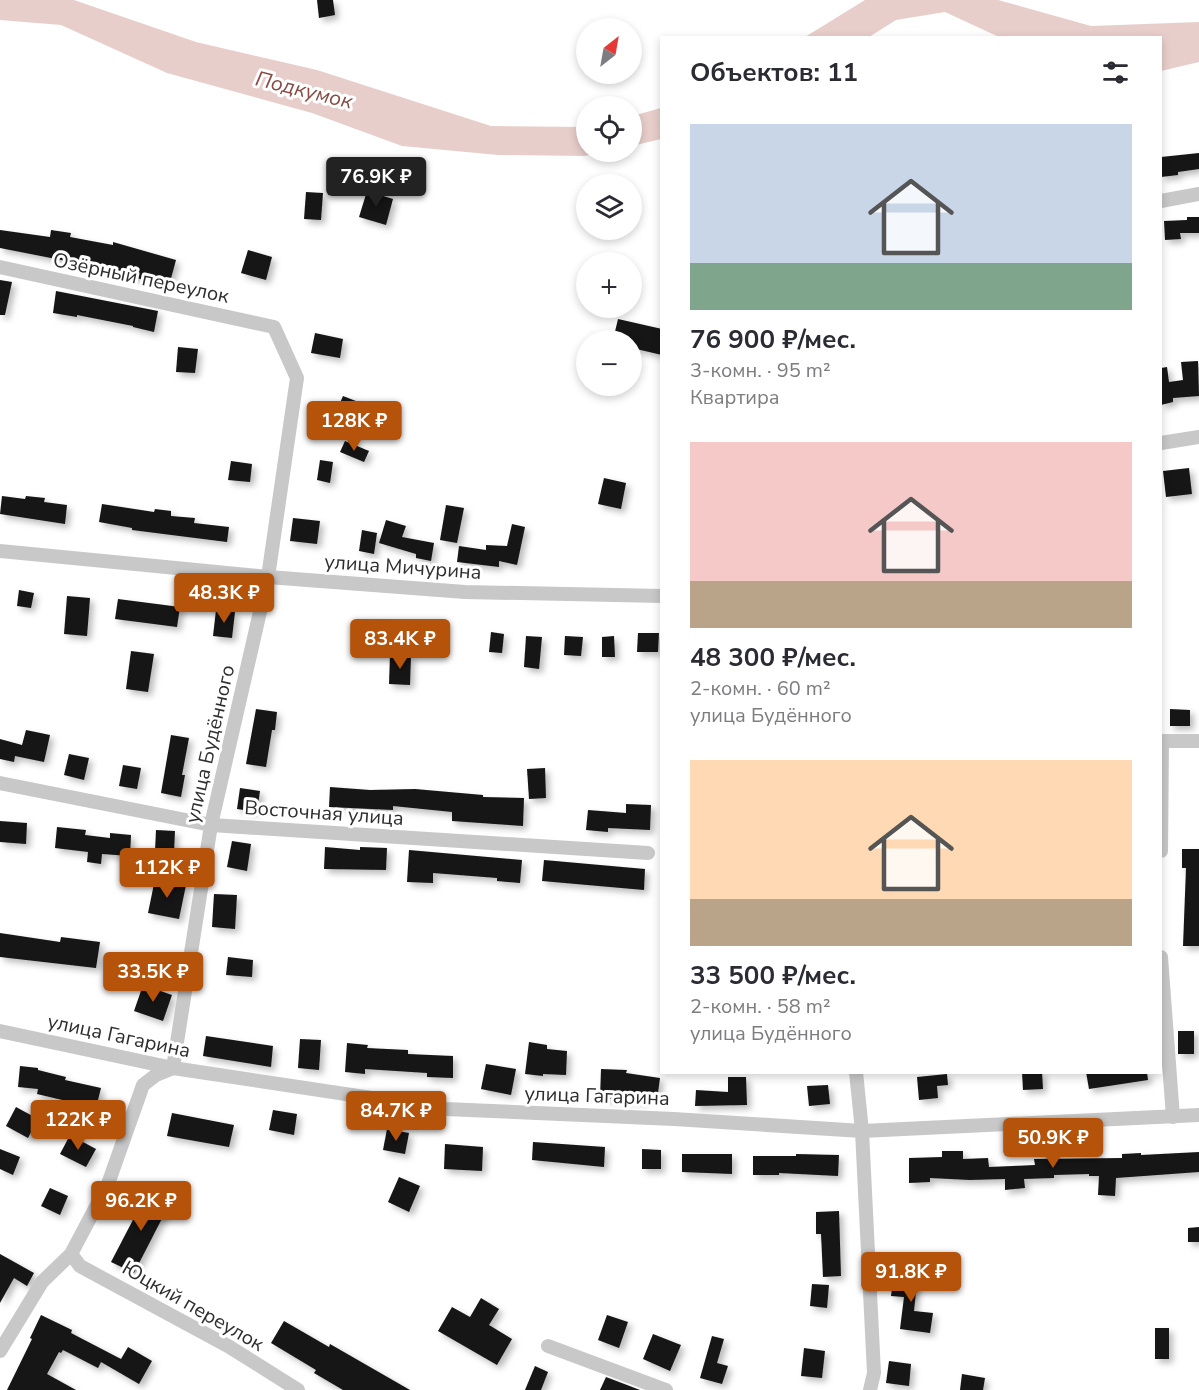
<!DOCTYPE html>
<html lang="ru">
<head>
<meta charset="utf-8">
<style>
	body { margin:0; font-family:"Nunito Sans",sans-serif; background:#f7f7f7; color:#2b2b33; height:100vh; display:flex; flex-direction:column; font-size:22px; white-space:nowrap }
	* { box-sizing:border-box; margin:0 }
	p { font-size:20px; color:#7c7c81 }
	.icon { flex:none; width:33px; height:33px; fill:none; stroke:currentColor; stroke-width:2; stroke-linecap:round; stroke-linejoin:round }
	.map { position:relative; flex:1; overflow:hidden }
	.panel { position:absolute; left:660px; top:36px; width:502px; height:1038px; display:flex; flex-direction:column; background:#fff; border-radius:0px; box-shadow:0 3px 9px #0003 }
	.panel>* { flex:none }
	.needle { width:39px; rotate:31deg }
	.controls { position:absolute; left:576px; top:18px; display:grid; gap:12px }
	.controls a { display:grid; place-items:center; width:66px; height:66px; border-radius:50%; background:#fff; box-shadow:0 3px 9px #0003; font-size:30px }
	.price { position:absolute; translate:-50% -51px; padding:0 14px; border-radius:6px; background:#b45309; color:#fff; font-size:20px; line-height:39px; filter:drop-shadow(0 2px 3px #0008) }
	.price::after { content:''; position:absolute; left:50%; top:36px; width:18px; height:14px; margin-left:-9px; background:inherit; clip-path:polygon(0 0,100% 0,50% 100%) }
	.price.current { background:#222; color:#fff }
	ul { padding:0; list-style:none }
	li { display:grid; align-content:center; gap:12px; height:318px; padding:0 30px }
	li span { display:grid; place-items:center; height:186px; border-radius:0px; color:#555 }
	li>.icon { margin-inline-start:auto }
	span .icon { width:108px; height:108px; fill:#fffc; stroke-width:1 }
	li b { font-size:26px }
	h2 { display:flex; justify-content:space-between; align-items:center; height:72px; padding:0 30px; font-size:26px }
	.map>svg:first-child { display:block }
</style>
</head>
<body>
<div class="map">
<svg width="1199" height="1390" viewBox="0 0 1199 1390">
	<defs>
		<filter id="shadow"><feDropShadow dx="4" dy="4" stdDeviation="3" flood-color="#0004"/></filter>
	</defs>
	<rect width="100%" height="100%" fill="#fff"/>
	<g fill="#e8cecb">
		<path d="M0 0H74L196 42 317 70 491 126 586 127V152H604L584 156 498 155 402 146 312 113 167 73 61 25 0 20Z"/>
		<path d="M865 0H998L1091 26 1199 22V62L1161 71V38L999 37 945 12 896 20 869 37H805Z"/>
		<path d="M661 108V139L632 146V116Z"/>
	</g>
	<g fill="#151515" filter="url(#shadow)">
		<path d="M317 0H333L335 15 319 18Z"/>
		<path d="M1199 153V169L1178 172V175L1161 177V157Z"/>
		<path d="M367 191 393 199 386 225 359 217Z"/>
		<path d="M306 192 323 193 321 220 304 219Z"/>
		<path d="M1187 217H1199V233H1180L1181 239 1165 240 1164 221 1187 220Z"/>
		<path d="M0 230 50 237 51 230 71 233 70 237 113 245V242L176 260 169 286 107 271V269L0 248Z"/>
		<path d="M248 250 272 257 266 280 241 273Z"/>
		<path d="M0 280 12 282 5 315H0Z"/>
		<path d="M56 291 158 311 154 332 133 327V326L77 315V317L53 313Z"/>
		<path d="M618 319 662 329V355L632 348V340H613Z"/>
		<path d="M315 333 343 339 340 358 311 353Z"/>
		<path d="M178 347 198 349 195 373 176 372Z"/>
		<path d="M1198 361 1199 396 1173 398V402L1161 405V368L1167 367 1169 382 1183 380 1181 362Z"/>
		<path d="M343 396 361 403 355 419 336 412Z"/>
		<path d="M345 441 369 451 364 462 340 452Z"/>
		<path d="M320 460 333 462 330 483 317 480Z"/>
		<path d="M231 461 252 464 250 482 228 480Z"/>
		<path d="M1189 468 1192 494 1166 497 1163 471Z"/>
		<path d="M604 478 626 483 621 509 598 504Z"/>
		<path d="M2 496 25 499 26 496 45 498 44 502 67 505 65 524 0 514Z"/>
		<path d="M102 504 154 512 155 509 171 511V516L195 518 194 523 229 527 227 542 132 530V528L99 522Z"/>
		<path d="M446 505 464 508 457 543 440 540Z"/>
		<path d="M293 518 320 521 317 544 290 541Z"/>
		<path d="M386 520 406 526 402 537 434 543 431 561 416 558V554L379 543Z"/>
		<path d="M512 524 525 527 517 565 499 561V567L457 562 459 546 486 550V545L507 546Z"/>
		<path d="M362 530 377 533 374 554 359 551Z"/>
		<path d="M19 590 34 593 31 608 17 606Z"/>
		<path d="M67 596 90 598 87 636 64 634Z"/>
		<path d="M118 599 180 607 177 627 115 619Z"/>
		<path d="M216 610 235 612 232 638 213 636Z"/>
		<path d="M364 619 386 622 383 645 361 641Z"/>
		<path d="M423 625 442 627 440 647 421 645Z"/>
		<path d="M491 632 504 634 502 653 489 652Z"/>
		<path d="M638 633H659L658 652H637Z"/>
		<path d="M526 636 542 637 539 669 524 667Z"/>
		<path d="M565 636 583 637 581 656 564 655Z"/>
		<path d="M614 636 615 657H602V637Z"/>
		<path d="M131 651 154 654 148 692 126 689Z"/>
		<path d="M390 655 411 656 410 685 389 684Z"/>
		<path d="M256 709 277 712 275 730H272L266 767 246 764Z"/>
		<path d="M1170 709 1190 710V726H1170Z"/>
		<path d="M26 730 50 735 44 762 15 756 14 762 0 759V739L22 745Z"/>
		<path d="M171 735 189 738 182 775H185L181 797 161 793Z"/>
		<path d="M69 754 89 758 84 780 64 775Z"/>
		<path d="M123 765 141 768 137 789 119 786Z"/>
		<path d="M545 768 546 798 529 799 527 769Z"/>
		<path d="M330 787 370 790 415 789 483 795V797L524 798 523 826 452 821V812L393 806V810L329 807Z"/>
		<path d="M240 788 260 791 257 812 237 809Z"/>
		<path d="M626 804 651 805 650 830 608 828V832L586 830 588 810 626 813Z"/>
		<path d="M0 821 27 823 26 844 0 842Z"/>
		<path d="M57 827 86 830 85 835 110 838V833L131 835 130 856 102 854 101 864 87 862 88 852 55 848Z"/>
		<path d="M156 830 175 831 174 852 155 851Z"/>
		<path d="M232 841 251 844 247 871 227 867Z"/>
		<path d="M325 847 360 850V847L387 848 386 870 324 869Z"/>
		<path d="M1182 849H1199V946H1183L1186 868H1182Z"/>
		<path d="M409 850 522 860 520 883 497 881V878L433 873V883L407 882Z"/>
		<path d="M544 860 645 869 644 890 542 881Z"/>
		<path d="M155 879 186 885 179 919 148 913Z"/>
		<path d="M214 894 237 895 235 929 212 927Z"/>
		<path d="M0 933 60 942 61 937 100 942 96 968 0 957Z"/>
		<path d="M228 957 253 960 252 977 226 975Z"/>
		<path d="M143 985 172 995 163 1021 134 1011Z"/>
		<rect x="1178" y="1031" width="16" height="23"/>
		<path d="M206 1036 273 1046 271 1067 203 1056Z"/>
		<path d="M300 1039 321 1040 319 1070 298 1068Z"/>
		<path d="M529 1042 547 1045V1049L567 1051 566 1075 543 1074V1076L525 1074Z"/>
		<path d="M347 1043 368 1045 367 1048 408 1050V1054L453 1056V1078L427 1077V1073L365 1069V1074L345 1072Z"/>
		<path d="M486 1064 516 1069 511 1095 481 1089Z"/>
		<path d="M20 1066 38 1068V1070L66 1077 65 1080 101 1088 96 1108 37 1094 38 1089 18 1087Z"/>
		<path d="M601 1069 627 1070 626 1073 660 1078 658 1093 645 1092 644 1101 600 1098Z"/>
		<path d="M1022 1072H1042L1043 1089 1023 1090Z"/>
		<path d="M1086 1072H1147L1148 1080 1089 1089Z"/>
		<path d="M947 1074 948 1085 937 1086 938 1098 919 1100 917 1077Z"/>
		<path d="M728 1077H746L747 1105 695 1106 696 1090 728 1092Z"/>
		<path d="M828 1085 830 1104 809 1106 807 1086Z"/>
		<path d="M16 1107 38 1119 28 1138 6 1126Z"/>
		<path d="M273 1110 297 1114 294 1135 269 1130Z"/>
		<path d="M172 1113 234 1125 229 1147 167 1136Z"/>
		<path d="M387 1129 409 1133 405 1154 383 1150Z"/>
		<path d="M70 1135 96 1149 86 1167 60 1154Z"/>
		<path d="M533 1142 605 1147 604 1167 532 1160Z"/>
		<path d="M445 1144 483 1147 482 1171 444 1169Z"/>
		<path d="M0 1149 20 1157 13 1175 0 1169Z"/>
		<path d="M642 1149 661 1150V1169H642Z"/>
		<path d="M942 1151H963V1159L988 1158 989 1167 1035 1165 1034 1159 1122 1158V1154L1141 1153V1155L1199 1152V1172L1116 1178 1115 1196 1098 1195 1099 1176H1089V1174L1054 1175V1178L1024 1179 1025 1188 1005 1190V1179L970 1180 930 1178V1182L909 1183V1158L942 1157Z"/>
		<path d="M682 1154H732V1174L682 1172Z"/>
		<path d="M796 1154 839 1155 838 1176 779 1173V1175H753V1156H796Z"/>
		<path d="M399 1177 420 1186 409 1212 388 1202Z"/>
		<path d="M50 1188 68 1196 60 1215 41 1206Z"/>
		<path d="M148 1191 170 1203 134 1273 111 1262Z"/>
		<path d="M839 1211 841 1276 823 1277 821 1234H816V1212Z"/>
		<path d="M1199 1227V1242H1188V1228Z"/>
		<path d="M0 1254 34 1273 27 1286 14 1278 0 1303Z"/>
		<path d="M908 1270 918 1272 914 1311 933 1313 930 1333 900 1329 904 1297 891 1296 894 1273 907 1274Z"/>
		<path d="M812 1284 829 1285 827 1308 810 1306Z"/>
		<path d="M481 1298 499 1309 489 1325 512 1339 497 1365 438 1331 452 1307 470 1317Z"/>
		<path d="M41 1315 72 1330 71 1333 121 1359 128 1347 152 1361 139 1384 101 1362 98 1368 63 1350 61 1353 59 1352 47 1374 76 1390H7L32 1339 30 1338Z"/>
		<path d="M607 1315 628 1322 619 1348 598 1340Z"/>
		<path d="M284 1321 329 1347 330 1344 410 1390H343L314 1373 316 1370 271 1343Z"/>
		<rect x="1155" y="1328" width="14" height="31"/>
		<path d="M653 1334 681 1345 670 1371 643 1359Z"/>
		<path d="M712 1336 724 1339 717 1363 728 1366 722 1384 700 1378Z"/>
		<path d="M804 1348 825 1351 822 1378 801 1376Z"/>
		<path d="M889 1361 911 1364 909 1386 886 1383Z"/>
		<path d="M535 1366 548 1372 541 1390H525Z"/>
		<path d="M962 1374 985 1378 983 1390H960Z"/>
		<path d="M606 1377 640 1390H600Z"/>
	</g>
	<g fill="none" stroke-linecap="round" stroke-linejoin="round">
		<g stroke="#c8c8c8" stroke-width="14">
			<path d="M1161 201 1199 194"/>
			<path d="M0 267 274 327 297 378 268 577 211 825 173 1068 156 1075 143 1085 108 1184 71 1254 42 1282 0 1351"/>
			<path d="M1161 443 1199 437"/>
			<path d="M0 551 268 577 465 592 662 596"/>
			<path d="M1161 741H1199"/>
			<path d="M0 783 211 825 648 853"/>
			<path d="M1161 851 1162 741"/>
			<path d="M1161 957 1173 1117"/>
			<path d="M0 1031 173 1068 445 1109 674 1119 862 1131 1199 1115"/>
			<path d="M856 1072 862 1131 874 1373 870 1390"/>
			<path d="M71 1254 80 1266 228 1346 298 1390"/>
			<path d="M548 1346 666 1390"/>
		</g>
	</g>
	<g text-anchor="middle" dominant-baseline="central" stroke-width="6" stroke-linejoin="round" paint-order="stroke">
		<g font-size="20" fill="#2e2e2e" stroke="#fff">
			<text transform="translate(141 278) rotate(12)">Озёрный переулок</text>
			<text transform="translate(403 567) rotate(4)">улица Мичурина</text>
			<text transform="translate(210 744) rotate(-77)">улица Будённого</text>
			<text transform="translate(324 813) rotate(4)">Восточная улица</text>
			<text transform="translate(119 1036) rotate(12)">улица Гагарина</text>
			<text transform="translate(597 1096) rotate(2)">улица Гагарина</text>
			<text transform="translate(193 1306) rotate(30)">Юцкий переулок</text>
		</g>
		<g font-size="21" font-style="italic" fill="#894a43" stroke="#fff">
			<text transform="translate(304 90) rotate(14)">Подкумок</text>
		</g>
	</g>
</svg>
<div class="controls">
<a><svg class="needle" viewBox="-14 -14 28 28"><path d="M0-13l5 13h-10z" fill="#e53935"/><path d="M0 13l5-13h-10z" fill="#7c7c81"/></svg></a>
<a><svg class="icon" aria-label="locate" viewBox="0 0 24 24"><circle cx="12" cy="12" r="6"/><path d="M12 2v4M12 18v4M2 12h4M18 12h4"/></svg></a>
<a><svg class="icon" aria-label="layers" viewBox="0 0 24 24"><path d="M12 4l9 5-9 5-9-5zM3 14l9 5 9-5"/></svg></a>
<a>+</a>
<a>−</a>
</div>
<b class="price current" style="left:376px;top:208px">76.9K ₽</b>
<b class="price" style="left:354px;top:452px">128K ₽</b>
<b class="price" style="left:224px;top:624px">48.3K ₽</b>
<b class="price" style="left:400px;top:670px">83.4K ₽</b>
<b class="price" style="left:167px;top:899px">112K ₽</b>
<b class="price" style="left:153px;top:1003px">33.5K ₽</b>
<b class="price" style="left:396px;top:1142px">84.7K ₽</b>
<b class="price" style="left:78px;top:1151px">122K ₽</b>
<b class="price" style="left:1053px;top:1169px">50.9K ₽</b>
<b class="price" style="left:141px;top:1232px">96.2K ₽</b>
<b class="price" style="left:911px;top:1303px">91.8K ₽</b>
<section class="panel">
<h2>Объектов: 11<svg class="icon" aria-label="filters" viewBox="0 0 24 24"><path d="M4 7h16M4 17h16"/><circle cx="9" cy="7" r="2"/><circle cx="15" cy="17" r="2"/></svg></h2>
<ul>
<li><span style="background:linear-gradient(#c9d6e8 75%,#7fa58c 0)"><svg class="icon" aria-label="home" viewBox="0 0 24 24"><path d="M3 11l9-7 9 7M6 9v11h12V9"/></svg></span><div><b>76 900 ₽/мес.</b><p>3-комн. · 95 m²</p><p>Квартира</p></div></li>
<li><span style="background:linear-gradient(#f6c9c9 75%,#b9a48a 0)"><svg class="icon" aria-label="home" viewBox="0 0 24 24"><path d="M3 11l9-7 9 7M6 9v11h12V9"/></svg></span><div><b>48 300 ₽/мес.</b><p>2-комн. · 60 m²</p><p>улица Будённого</p></div></li>
<li><span style="background:linear-gradient(#ffd9b3 75%,#b9a48a 0)"><svg class="icon" aria-label="home" viewBox="0 0 24 24"><path d="M3 11l9-7 9 7M6 9v11h12V9"/></svg></span><div><b>33 500 ₽/мес.</b><p>2-комн. · 58 m²</p><p>улица Будённого</p></div></li>
</ul>
</section>
</div>
</body>
</html>
